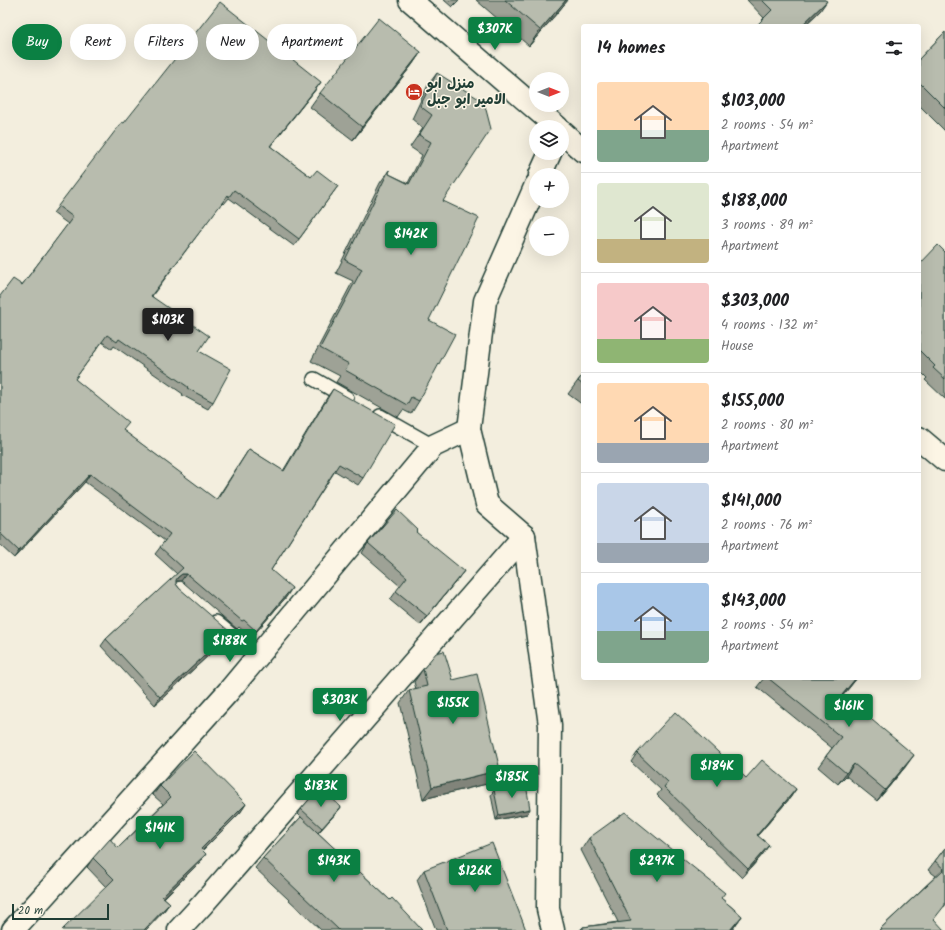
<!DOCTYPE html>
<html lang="en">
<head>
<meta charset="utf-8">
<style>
	body { margin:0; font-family:Kalam,"Playpen Sans Arabic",sans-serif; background:#f2f2f2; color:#202124; height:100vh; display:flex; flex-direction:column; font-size:15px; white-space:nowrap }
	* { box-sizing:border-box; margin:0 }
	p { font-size:13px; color:#757577 }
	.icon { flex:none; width:22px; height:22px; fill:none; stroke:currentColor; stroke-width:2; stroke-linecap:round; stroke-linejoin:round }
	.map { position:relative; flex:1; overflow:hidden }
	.drawer { position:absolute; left:581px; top:24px; width:340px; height:656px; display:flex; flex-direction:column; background:#fff; border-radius:4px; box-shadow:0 4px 16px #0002 }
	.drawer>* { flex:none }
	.guide { position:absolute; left:12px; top:24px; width:380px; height:36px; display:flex; gap:8px }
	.needle { width:26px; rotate:90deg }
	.tools { position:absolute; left:529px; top:72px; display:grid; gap:8px }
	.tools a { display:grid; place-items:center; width:40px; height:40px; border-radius:50%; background:#fff; box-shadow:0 4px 16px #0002; font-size:20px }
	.scale { position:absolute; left:12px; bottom:10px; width:97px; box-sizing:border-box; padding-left:4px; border:2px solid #1f3d34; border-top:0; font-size:11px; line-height:14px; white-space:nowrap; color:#1f3d34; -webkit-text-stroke:3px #fcf5e5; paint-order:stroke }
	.price { position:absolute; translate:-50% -34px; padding:0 9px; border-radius:4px; background:#0b8043; color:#fff; font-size:13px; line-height:26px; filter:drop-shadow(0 1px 2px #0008) }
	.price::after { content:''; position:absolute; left:50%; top:24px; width:12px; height:9px; margin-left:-6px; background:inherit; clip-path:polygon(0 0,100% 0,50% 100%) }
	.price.active { background:#222; color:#fff }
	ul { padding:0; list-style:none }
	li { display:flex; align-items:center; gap:12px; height:100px; padding:0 16px }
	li+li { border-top:1px solid #e0e0e0 }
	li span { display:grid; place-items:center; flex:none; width:112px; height:80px; border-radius:4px; color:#555 }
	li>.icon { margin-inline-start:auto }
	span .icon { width:48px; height:48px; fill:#fffc; stroke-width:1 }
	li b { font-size:17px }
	h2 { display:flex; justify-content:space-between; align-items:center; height:48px; padding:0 16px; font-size:17px }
	.chip { padding:0 14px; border-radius:18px; background:#fff; box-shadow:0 4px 16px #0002; font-size:14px; line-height:36px }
	.chip.active { background:#0b8043; color:#fff }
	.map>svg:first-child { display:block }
</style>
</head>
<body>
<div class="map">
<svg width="945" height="930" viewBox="0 0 945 930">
	<rect width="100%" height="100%" fill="#f3eede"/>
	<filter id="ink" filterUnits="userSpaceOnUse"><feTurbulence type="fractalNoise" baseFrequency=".025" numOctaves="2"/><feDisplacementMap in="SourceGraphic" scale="8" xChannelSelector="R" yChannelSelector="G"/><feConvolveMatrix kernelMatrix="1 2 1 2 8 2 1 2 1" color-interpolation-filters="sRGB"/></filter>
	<g filter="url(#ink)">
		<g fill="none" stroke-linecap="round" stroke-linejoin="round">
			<defs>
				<g id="service">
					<path d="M314 379 347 398"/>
					<path d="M380 416 433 446"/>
					<path d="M216 622 258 657"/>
				</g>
				<g id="minor">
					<path d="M540 175 550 153"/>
					<path d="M536 185 485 301 469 429 487 504 524 536 550 725 548 909 553 930"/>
					<path d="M13 930 228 692 433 446 469 429"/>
					<path d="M179 930 202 905 524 536"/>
				</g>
				<g id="tertiary">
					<path d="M410 0 557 127"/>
					<path d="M562 132 583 151"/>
					<path d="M919 438 945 460"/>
				</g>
			</defs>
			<use href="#service" stroke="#1f3d34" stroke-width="16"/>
			<use href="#minor" stroke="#1f3d34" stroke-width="25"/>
			<use href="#tertiary" stroke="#1f3d34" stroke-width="25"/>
			<use href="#service" stroke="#fcf5e5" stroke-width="13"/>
			<use href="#minor" stroke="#fcf5e5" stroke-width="22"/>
			<use href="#tertiary" stroke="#fcf5e5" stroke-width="22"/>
		</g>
		<g fill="#9ea296" stroke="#1f3d34">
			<path d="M444 0H459L452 7Z"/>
			<path d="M476 0H568L529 46Z"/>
			<path d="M747 0H825L820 11 804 26H756L764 18Z"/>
			<path d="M945 32V131L919 105V59Z"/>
			<path d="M421 52 412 65 353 140 310 107 320 93Z"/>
			<path d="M437 73 443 201 419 401 411 414 403 410 398 417 336 382 340 376 311 361 353 281 336 273 380 183 389 170V174L408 183 422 155 410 147 423 128 412 119 428 85Z"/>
			<path d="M316 89 270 146 311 177 338 186 294 246 229 198 224 204 222 202 152 296 199 351 213 402 208 409 182 395 183 394 114 346 112 349 102 342 75 379 124 431 216 500 249 449 283 471 328 396 333 389 363 478 358 485 335 471 271 570 287 596 251 638 239 627 237 629 184 583 181 581 176 582V584L179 588 225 640 155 705 101 646 106 639 177 574 155 554 165 541 85 482 14 558 0 545V296L22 285 68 224 53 213 124 123Z"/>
			<path d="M945 252V399L925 380 927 378 919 370V265Z"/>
			<path d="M583 374V405L568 394Z"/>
			<path d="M416 532 457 580 420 625 390 600 400 586 362 553 368 543Z"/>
			<path d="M423 669 453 680 491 783 423 799 400 703 409 690 416 689 414 682Z"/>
			<path d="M764 678H857L842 696 906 766 877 801 846 776 838 784 818 767 826 756 832 748 757 687Z"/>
			<path d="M637 753 746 778 796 789 790 798 758 835 763 854 742 878 657 795 661 790 631 762Z"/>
			<path d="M160 786 246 804 240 813 202 851 206 854 199 863 164 898 170 903 163 912 106 887 87 867 93 858 118 848 163 804 153 795Z"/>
			<path d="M494 790 530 809 527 814 496 820 491 795Z"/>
			<path d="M341 807 338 811 318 833 422 930H321L255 868 263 858 301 817 298 814 301 809Z"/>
			<path d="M589 838 722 899 742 916 732 930H580L583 927 618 922 581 850Z"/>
			<path d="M945 848V906L879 930 936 876 928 870 935 861Z"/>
			<path d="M424 870 526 930H436L417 880Z"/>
		</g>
		<g fill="#81847a" stroke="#1f3d34">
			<path d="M566 0H568L529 46 540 30Z"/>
			<path d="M827 1 820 11 804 26H801Z"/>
			<path d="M421 52 412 65 353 140 362 127Z"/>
			<path d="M321 82 316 89 265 153 270 146Z"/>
			<path d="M90 474 85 482 14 558 19 551Z"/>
			<path d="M464 571 457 580 420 625 427 616Z"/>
			<path d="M182 574H186L181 581H177L173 584 178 577Z"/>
			<path d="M292 588 287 596 251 638 256 631Z"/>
			<path d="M230 632 225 640 155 705 160 697Z"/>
			<path d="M856 678H857L834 707 842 695Z"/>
			<path d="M914 755 906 766 877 801 885 790Z"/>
			<path d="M854 764 846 776 838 784 846 773Z"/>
			<path d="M500 770 491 783 423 799 432 787Z"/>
			<path d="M796 789 790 798 751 843 757 835Z"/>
			<path d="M246 804 240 813 194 859 201 849Z"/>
			<path d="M341 807 338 811 318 833 322 828Z"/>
			<path d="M530 809 527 814 496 820 499 815Z"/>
			<path d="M769 845 763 854 742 878 748 869Z"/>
			<path d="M206 854 199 863 156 905 162 896Z"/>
			<path d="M170 903 163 912 146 930H144Z"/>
			<path d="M742 916 734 927 732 930H730Z"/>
		</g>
		<g fill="#b8bcae" stroke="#1f3d34">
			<path d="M505 0H566L540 30Z"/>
			<path d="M762 0H825L827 1 801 26H756L772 10Z"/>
			<path d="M220 2 321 82 270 146 311 177 317 170 338 186 299 239 234 190 229 197 228 195 151 296 209 336 199 351 231 369 213 402 187 388 188 387 119 339 117 342 107 335 75 379 129 423 123 430 217 500 249 449 284 471 333 389 395 424 363 478 339 464 271 570 292 588 256 631 244 620 242 621 189 576 186 574H182L178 577 176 580V584L179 588 230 632 160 697 106 639 183 568 160 547 170 534 90 474 19 551 0 533V296L13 279 22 285 73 217 58 206 122 122 124 123Z"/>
			<path d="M379 18 421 52 362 127 320 93Z"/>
			<path d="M945 32V108L919 82V59Z"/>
			<path d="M437 73 484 102 491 129 443 201 479 218 429 320 455 334 419 401 411 397 407 405 345 370 349 364 320 348 362 269 345 260 389 170V174L409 184 431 142 419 135 432 115 420 106Z"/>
			<path d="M938 245 945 252V379L933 368 935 366 919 350V265Z"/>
			<path d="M583 374V385L578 381Z"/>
			<path d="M397 510 418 530 416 532 464 571 427 616 396 591 407 577 368 543Z"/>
			<path d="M444 651 453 680 477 674 500 770 432 787 409 690 427 686 423 669 436 653Z"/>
			<path d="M768 678H856L842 695 914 755 885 790 854 764 846 773 826 756 841 737Z"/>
			<path d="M675 712 746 778 762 760 796 789 757 835 769 845 748 869 664 787 668 782 637 753Z"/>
			<path d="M194 751 246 804 201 849 206 854 162 896 170 903 144 930H62L114 879 93 858 110 839 118 848 171 797 160 786Z"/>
			<path d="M526 784 530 809 499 815 494 790Z"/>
			<path d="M320 787 341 807 322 828 301 809Z"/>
			<path d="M625 812 725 893 721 898 742 916 730 930H583V927L631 921 589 838Z"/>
			<path d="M301 817 390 900 392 898 422 930H339L263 858Z"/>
			<path d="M492 843 526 930H447L424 870Z"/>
			<path d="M945 848V905L934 919 944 930H879L944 869 935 861Z"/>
		</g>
	</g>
	<defs>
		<symbol id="hotel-disc" viewBox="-11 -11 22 22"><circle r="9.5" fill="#c8321e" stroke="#fcf5e5"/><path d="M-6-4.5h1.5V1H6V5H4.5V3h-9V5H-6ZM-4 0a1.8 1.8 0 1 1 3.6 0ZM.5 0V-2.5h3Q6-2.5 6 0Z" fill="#fff"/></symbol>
	</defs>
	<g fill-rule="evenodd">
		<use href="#hotel-disc" x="404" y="82" width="20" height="20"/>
	</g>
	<g text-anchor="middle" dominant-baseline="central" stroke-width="3" stroke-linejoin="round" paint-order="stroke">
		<g font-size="14" font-weight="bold" fill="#1f3d34" stroke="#fcf5e5" text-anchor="start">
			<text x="427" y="84">منزل ابو<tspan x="427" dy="16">الامير ابو جبل</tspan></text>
		</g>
	</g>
</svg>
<div class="tools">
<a><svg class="needle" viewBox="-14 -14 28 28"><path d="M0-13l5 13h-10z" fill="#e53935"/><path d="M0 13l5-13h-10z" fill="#757577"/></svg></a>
<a><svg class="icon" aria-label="layers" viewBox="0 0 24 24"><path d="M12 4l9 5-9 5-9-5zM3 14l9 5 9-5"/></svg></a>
<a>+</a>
<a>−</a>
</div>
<div class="scale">20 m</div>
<b class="price" style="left:495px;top:51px">$307K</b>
<b class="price" style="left:411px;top:256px">$142K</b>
<b class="price active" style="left:168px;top:342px">$103K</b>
<b class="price" style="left:230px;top:663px">$188K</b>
<b class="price" style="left:340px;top:722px">$303K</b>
<b class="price" style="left:453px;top:725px">$155K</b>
<b class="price" style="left:849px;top:728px">$161K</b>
<b class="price" style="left:717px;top:788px">$184K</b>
<b class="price" style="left:512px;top:799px">$185K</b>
<b class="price" style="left:321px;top:808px">$183K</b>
<b class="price" style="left:160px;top:850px">$141K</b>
<b class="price" style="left:334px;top:883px">$143K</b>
<b class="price" style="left:657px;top:883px">$297K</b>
<b class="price" style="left:475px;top:893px">$126K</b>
<div class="guide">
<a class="chip active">Buy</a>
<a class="chip">Rent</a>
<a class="chip">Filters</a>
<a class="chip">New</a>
<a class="chip">Apartment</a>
</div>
<section class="drawer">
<h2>14 homes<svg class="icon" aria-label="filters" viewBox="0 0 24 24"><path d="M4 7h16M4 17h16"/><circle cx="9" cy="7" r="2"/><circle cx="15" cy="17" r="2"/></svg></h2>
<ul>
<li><span style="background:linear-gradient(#ffd9b3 60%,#7fa58c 0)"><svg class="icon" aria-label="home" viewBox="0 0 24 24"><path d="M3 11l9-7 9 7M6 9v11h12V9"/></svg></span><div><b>$103,000</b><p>2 rooms · 54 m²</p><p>Apartment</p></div></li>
<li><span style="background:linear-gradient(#dfe7d0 70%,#c2b280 0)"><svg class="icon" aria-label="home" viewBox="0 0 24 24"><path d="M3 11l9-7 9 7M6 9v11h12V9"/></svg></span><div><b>$188,000</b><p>3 rooms · 89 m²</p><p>Apartment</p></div></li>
<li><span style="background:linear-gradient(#f6c9c9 70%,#8fb573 0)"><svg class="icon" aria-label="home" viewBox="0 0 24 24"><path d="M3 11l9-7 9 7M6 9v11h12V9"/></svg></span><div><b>$303,000</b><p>4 rooms · 132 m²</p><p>House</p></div></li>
<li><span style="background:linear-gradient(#ffd9b3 75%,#9aa5b1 0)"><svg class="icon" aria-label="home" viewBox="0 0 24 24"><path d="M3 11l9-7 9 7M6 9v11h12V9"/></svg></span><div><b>$155,000</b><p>2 rooms · 80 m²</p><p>Apartment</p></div></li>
<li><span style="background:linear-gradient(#c9d6e8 75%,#9aa5b1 0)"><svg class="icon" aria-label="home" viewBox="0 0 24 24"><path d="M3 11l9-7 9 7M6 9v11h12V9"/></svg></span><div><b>$141,000</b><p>2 rooms · 76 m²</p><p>Apartment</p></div></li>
<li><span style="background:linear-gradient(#a9c7e8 60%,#7fa58c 0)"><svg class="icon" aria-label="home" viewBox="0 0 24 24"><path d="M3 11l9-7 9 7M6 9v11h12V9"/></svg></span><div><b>$143,000</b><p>2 rooms · 54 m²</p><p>Apartment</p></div></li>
</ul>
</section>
</div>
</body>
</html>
